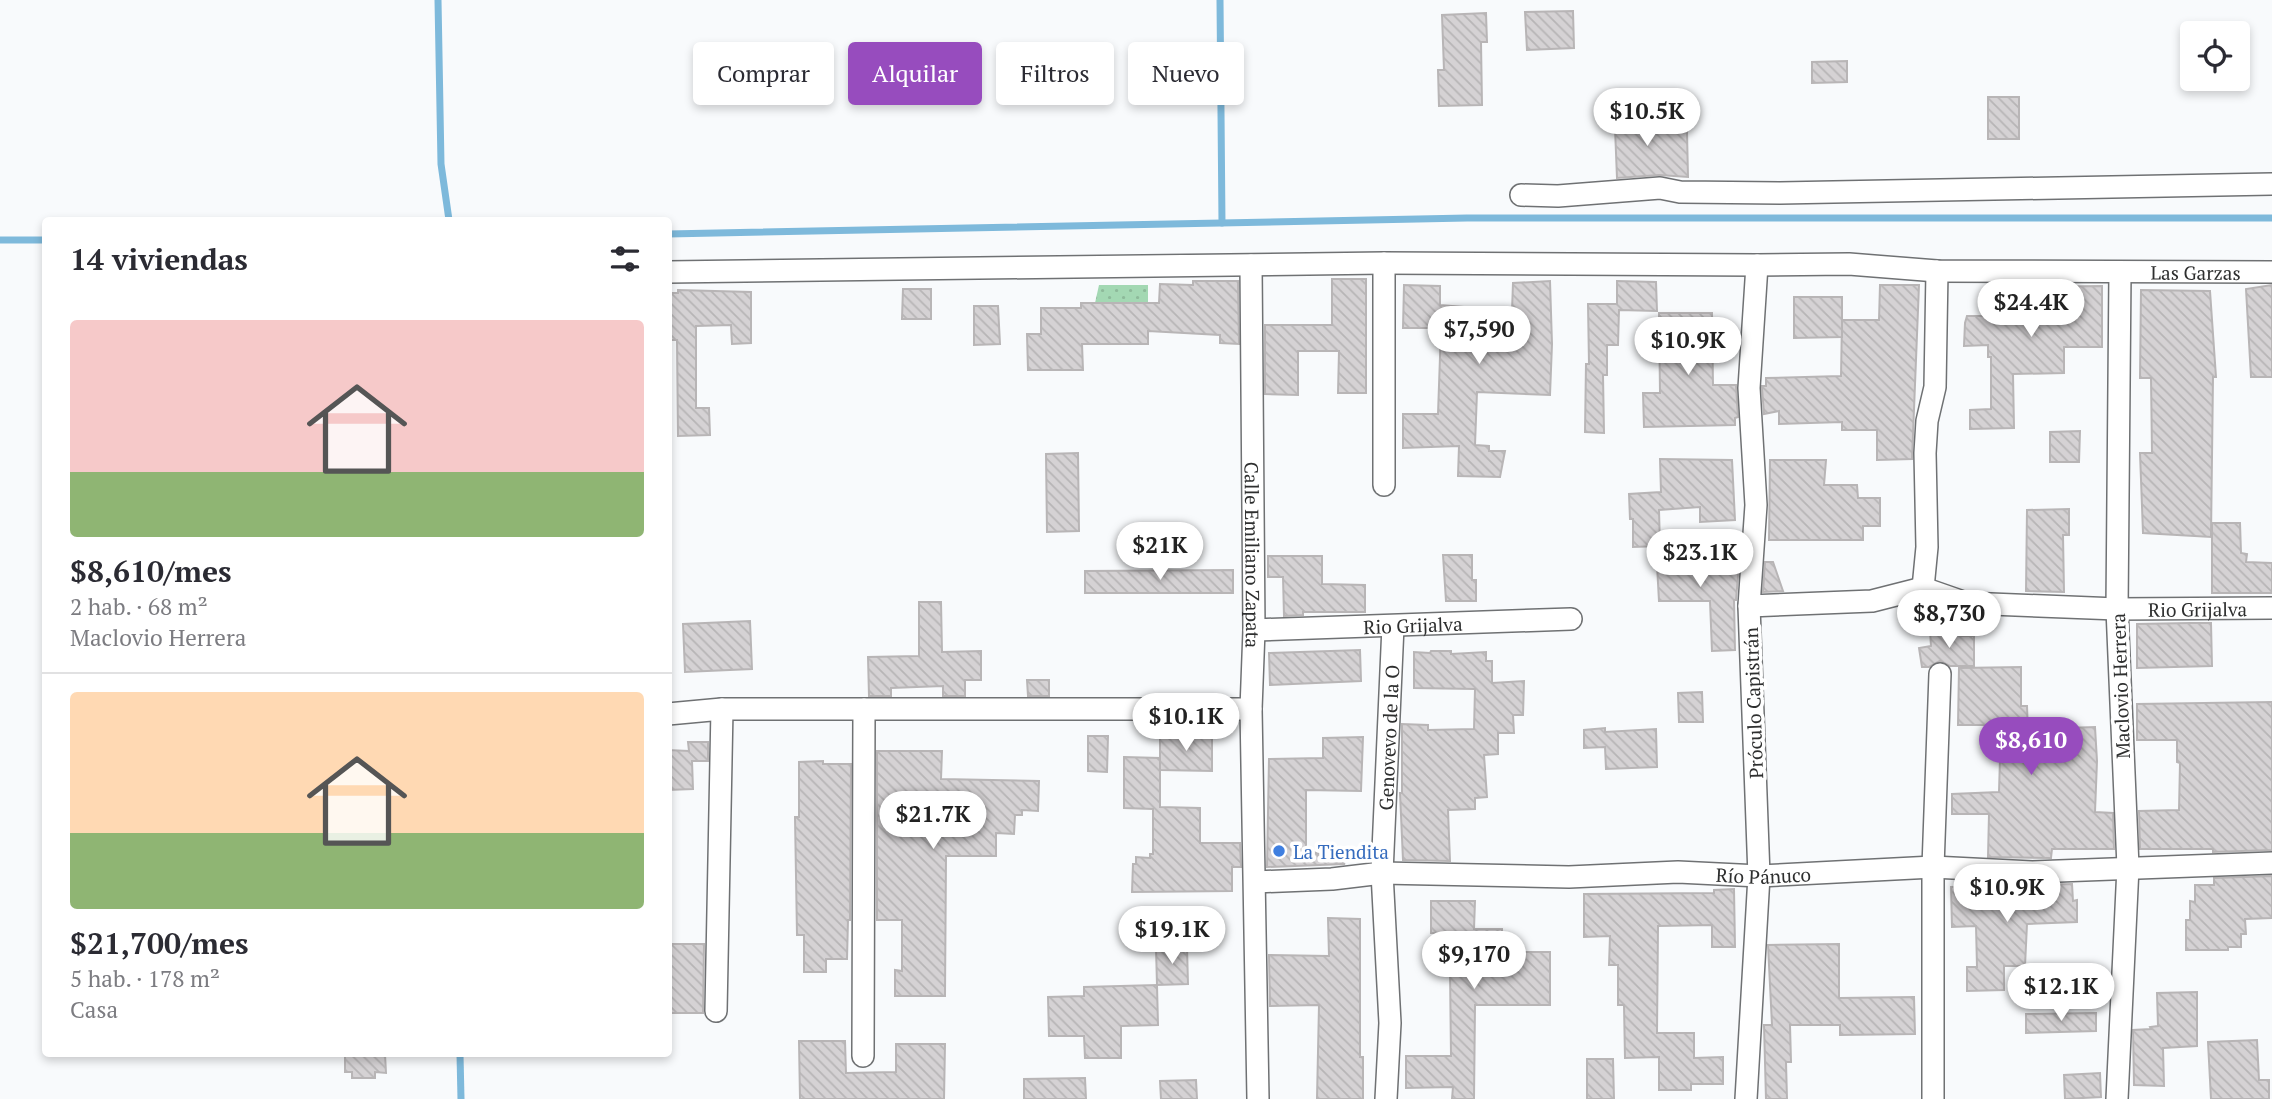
<!DOCTYPE html>
<html lang="es">
<head>
<meta charset="utf-8">
<style>
	body { margin:0; font-family:"PT Serif",serif; background:#f7f7f7; color:#2b2b33; height:100vh; display:flex; flex-direction:column; font-size:26px; white-space:nowrap }
	* { box-sizing:border-box; margin:0 }
	p { font-size:23px; color:#7c7c81 }
	.icon { flex:none; width:38px; height:38px; fill:none; stroke:currentColor; stroke-width:2; stroke-linecap:round; stroke-linejoin:round }
	.map { position:relative; flex:1; overflow:hidden }
	.side { position:absolute; left:42px; top:217px; width:630px; height:840px; display:flex; flex-direction:column; background:#fff; border-radius:7px; box-shadow:0 4px 10px #0003 }
	.side>* { flex:none }
	.hud { position:absolute; left:693px; top:42px; width:665px; height:63px; display:flex; gap:14px }
	.buttons { position:absolute; left:2180px; top:21px; display:grid; gap:14px }
	.buttons a { display:grid; place-items:center; width:70px; height:70px; border-radius:7px; background:#fff; box-shadow:0 4px 10px #0003; font-size:35px }
	.price { position:absolute; translate:-50% -60px; padding:0 16px; border-radius:24px; background:#fff; color:#222; font-size:23px; line-height:46px; filter:drop-shadow(0 2px 4px #0008) }
	.price::after { content:''; position:absolute; left:50%; top:42px; width:21px; height:16px; margin-left:-10px; background:inherit; clip-path:polygon(0 0,100% 0,50% 100%) }
	.price.selected { background:#974cbe; color:#fff }
	ul { padding:0; list-style:none }
	li { display:grid; align-content:center; gap:14px; height:371px; padding:0 28px }
	li+li { border-top:2px solid #e1e1e2 }
	li span { display:grid; place-items:center; height:217px; border-radius:7px; color:#555 }
	li>.icon { margin-inline-start:auto }
	span .icon { width:126px; height:126px; fill:#fffc; stroke-width:1 }
	li b { font-size:30px }
	h2 { display:flex; justify-content:space-between; align-items:center; height:84px; padding:0 28px; font-size:30px }
	.chip { padding:0 24px; border-radius:7px; background:#fff; box-shadow:0 4px 10px #0003; font-size:24px; line-height:63px }
	.chip.selected { background:#974cbe; color:#fff }
	.map>svg:first-child { display:block }
</style>
</head>
<body>
<div class="map">
<svg width="2272" height="1099" viewBox="0 0 2272 1099">
	<defs>
		<pattern id="grass-dots" width="8" height="8" patternUnits="userSpaceOnUse" patternTransform="scale(1.75)"><rect width="8" height="8" fill="#a3d8b3"/><path d="M2 2h.1M6 6h.1" fill="none" stroke="#8dba9a" stroke-width="1.8" stroke-linecap="round"/></pattern>
		<pattern id="building-back-hatch" width="6" height="6" patternUnits="userSpaceOnUse" patternTransform="scale(1.75)"><rect width="6" height="6" fill="#d5d2d4"/><path d="M-1 5l2 2M0 0l6 6M5-1l2 2" fill="none" stroke="#b7b5b6"/></pattern>
	</defs>
	<rect width="100%" height="100%" fill="#f8fafc"/>
	<path fill="url(#grass-dots)" d="M1099 285H1148V303H1095Z"/>
	<g fill="none" stroke-linecap="round" stroke-linejoin="round">
		<g stroke="#7eb9db" stroke-width="7">
			<path d="M438 0 441 164 449 220"/>
			<path d="M1220 0 1222 223"/>
			<path d="M668 234 1467 218H2272"/>
			<path d="M0 240H46"/>
			<path d="M460 1054 461 1099"/>
		</g>
	</g>
	<g fill="url(#building-back-hatch)" stroke="#b8b5b6" stroke-width="2">
		<path d="M1573 11 1574 48 1527 50 1525 12Z"/>
		<path d="M1486 13 1487 42H1481L1482 105 1439 106 1438 70H1444L1442 15Z"/>
		<path d="M1847 61V82L1812 83V62Z"/>
		<rect x="1988" y="97" width="31" height="42"/>
		<path d="M1614 103H1633L1634 124H1649V133L1687 132 1688 177 1659 175 1617 178Z"/>
		<path d="M1332 279H1366V393H1338L1339 351H1298V395L1265 394V325H1332Z"/>
		<path d="M1193 281H1238L1239 344 1220 343V335L1148 331V344H1082L1083 370H1028L1027 334H1041V308H1081V303H1159L1160 284 1193 285Z"/>
		<path d="M1550 281 1552 344 1550 395 1477 392 1475 445 1489 446V451H1505L1500 477 1458 476 1459 446 1403 448V414H1438L1441 328H1403L1404 285 1440 286V305L1512 311 1513 283Z"/>
		<path d="M1617 281 1656 282 1657 311 1619 310 1618 345H1607V375H1603L1604 433 1585 432 1586 364H1589L1588 304H1617Z"/>
		<path d="M1880 285H1919L1912 459 1877 460V430H1842V422L1779 424V411L1764 414 1762 388V386H1766V378L1841 376 1842 320H1879Z"/>
		<path d="M2272 285V377H2251L2246 289Z"/>
		<path d="M2102 286V347H2064V373L2013 374 2014 428 1970 429V410L1991 409V357H1988V345L1964 346 1965 323 1967 316H1993V287Z"/>
		<path d="M903 289H931V319H902Z"/>
		<path d="M678 290 751 292V343L732 344 731 325 696 326V408H709L710 435 678 436 677 340H668V293H678Z"/>
		<path d="M2141 290 2210 291 2216 377H2213L2211 537 2143 533 2140 453H2152L2151 378H2140Z"/>
		<path d="M1794 297H1842V337L1794 338Z"/>
		<path d="M974 306H998L1000 344 974 345Z"/>
		<path d="M1659 313H1712L1713 385H1736L1738 417 1735 418V425L1644 427 1643 393H1660Z"/>
		<path d="M2080 431 2079 462H2050V432Z"/>
		<path d="M1078 453 1079 531 1047 532 1046 454Z"/>
		<path d="M1660 459 1732 460 1735 520 1700 522V507L1659 510 1660 546 1633 547V519H1630L1629 494 1661 492Z"/>
		<path d="M1770 460H1826L1824 485H1857L1858 498H1880V526H1863V540H1769Z"/>
		<path d="M2069 509V535H2063L2064 592 2026 591 2027 510Z"/>
		<path d="M2212 523H2240L2241 553 2247 554 2246 562 2272 563V593H2212Z"/>
		<path d="M1693 544 1695 567 1739 564 1736 600H1734L1735 650 1712 651 1710 601H1659L1656 547Z"/>
		<path d="M1443 555H1472V580H1476V601H1446Z"/>
		<path d="M1268 556H1322V584L1365 585V612H1303V615L1284 616 1283 577H1268Z"/>
		<path d="M1765 562H1773L1783 591 1763 592Z"/>
		<path d="M1233 570V593H1085V571Z"/>
		<path d="M919 602H941L942 652 981 651V680H965V696H943V686L891 688V696H869L868 657 919 656Z"/>
		<path d="M750 621 752 669 685 672 683 624Z"/>
		<path d="M2190 623H2211L2212 666 2137 668V624Z"/>
		<path d="M1954 630V632H1961V636H1974V666H1950L1940 661 1929 667H1922L1919 648 1931 646 1930 631Z"/>
		<path d="M1360 650 1361 681 1270 685 1269 653Z"/>
		<path d="M1431 651H1451V654L1486 652V661H1492V683L1524 681 1523 715H1513L1514 733H1498V754L1484 755 1487 797 1475 798V809L1448 810 1450 861 1403 860 1400 793H1402V724L1428 725V730L1474 729 1475 689 1414 688V652L1430 653Z"/>
		<path d="M2021 667V706H2027L2029 759H2068L2066 728 2095 727 2097 761 2095 812 2113 813 2114 849H2052L2051 858 1988 857 1989 814H1952V794L1999 792 2001 725H1958L1959 668Z"/>
		<path d="M1027 680H1049V696H1028Z"/>
		<path d="M1702 692 1703 722H1679L1678 693Z"/>
		<path d="M2272 702V850L2213 852V849H2140L2139 811 2179 810 2180 763 2177 762V740H2137V704Z"/>
		<path d="M1605 728V732L1656 729 1657 767 1606 769 1605 747 1584 748V730Z"/>
		<path d="M1088 736H1108L1107 772 1088 771Z"/>
		<path d="M1160 736H1212V771L1160 770Z"/>
		<path d="M1363 737 1361 791 1306 790V849L1345 864 1267 867 1269 759 1323 758V738Z"/>
		<path d="M688 742H708V761H692L693 789 668 790V750L689 751Z"/>
		<path d="M877 751H942L941 779 1039 781 1038 811 1022 810V815H1015L1014 834 996 833V856H946L945 996H895V970L902 971V920H877Z"/>
		<path d="M1124 757 1160 758V807L1200 808V843H1240L1241 867H1232V891L1132 892 1133 864H1136V857L1150 858V854H1153V809L1124 808Z"/>
		<path d="M823 761V764H851L850 920H848L847 959H826V972H804V935H797L795 817H799V762Z"/>
		<path d="M2272 876V918L2245 919 2246 934H2241V947H2228V950H2186V920H2190V901L2195 902V885H2214V878Z"/>
		<path d="M1988 883 2031 885 2072 884 2073 901 2077 900V922L2027 924 2025 966H2004V990L1967 991V967H1977L1976 926 1952 927 1951 887 1988 886Z"/>
		<path d="M1734 889 1735 947H1712V925L1658 926 1657 1033H1694V1058L1723 1057V1084H1691V1090H1659V1057L1625 1058 1624 1005H1618V965H1609L1610 936 1584 937V894L1714 893V890Z"/>
		<path d="M1431 901H1475L1474 929H1502V952H1550V1005H1475L1474 1099H1452L1453 1087 1406 1088V1056H1451L1450 970H1435V933H1431Z"/>
		<path d="M1328 918 1360 919V1057H1363V1099H1317L1319 1005 1270 1006 1269 955 1329 956Z"/>
		<path d="M668 944H704L703 1013H668Z"/>
		<path d="M1839 944V998L1914 997 1915 1034 1840 1035V1025H1790L1791 1062H1786L1787 1099H1766L1764 1025H1772L1768 945Z"/>
		<path d="M1187 947 1188 984 1157 985 1156 948Z"/>
		<path d="M1157 985 1158 1025 1121 1026V1058H1085L1084 1036H1049L1048 997 1084 996V987Z"/>
		<path d="M2197 992V1046L2163 1048 2164 1086 2134 1085 2133 1030 2151 1029 2150 1027 2158 1026 2157 993Z"/>
		<path d="M2096 1013V1031L2026 1033V1014Z"/>
		<path d="M2257 1040 2259 1080H2269V1099H2211L2208 1042Z"/>
		<path d="M799 1041H845L846 1073 896 1072V1044H945L944 1099H800Z"/>
		<path d="M345 1054H385L386 1073 375 1072V1078H352V1072H345Z"/>
		<path d="M1587 1059H1613L1614 1099H1587Z"/>
		<path d="M2100 1073 2101 1097 2065 1099 2064 1075Z"/>
		<path d="M1085 1078 1086 1099H1024V1079Z"/>
		<path d="M1196 1080 1197 1099H1161L1160 1081Z"/>
	</g>
	<g fill="none" stroke-linecap="round" stroke-linejoin="round">
		<defs>
			<g id="minor">
				<path d="M1521 195 1558 196 1660 188 1680 192 1780 193 2272 184"/>
				<path d="M1384 263V485"/>
				<path id="s1" d="M1251 265 1254 630 1251 709 1258 1099"/>
				<path id="s2" d="M668 272 1384 263 1757 265 1849 264 1937 271 2272 272"/>
				<path d="M1923 588 1927 547 1925 453 1927 421 1935 387 1937 271"/>
				<path id="s3" d="M1749 606 1872 601 1923 588 1966 603 2117 609 2272 608"/>
				<path id="s4" d="M1254 630 1571 619"/>
				<path d="M668 714 722 709H1251"/>
				<path id="s5" d="M1255 882 1332 879 1382 873 1569 877 1678 872 1759 876 1933 867 2032 872 2272 863"/>
				<path d="M716 1011 722 709"/>
				<path d="M863 1056 864 709"/>
				<path id="s6" d="M1386 1099 1390 1023 1382 873 1393 626"/>
				<path d="M1746 1099 1759 876 1749 606 1756 505 1749 388 1757 265"/>
				<path d="M1933 1099V867L1940 674"/>
				<path d="M2117 1099 2128 867 2117 609 2120 272"/>
			</g>
		</defs>
		<use href="#minor" stroke="#6f7173" stroke-width="24"/>
		<use href="#minor" stroke="#fff" stroke-width="21"/>
	</g>
	<circle fill="#3f7fe0" stroke="#fff" stroke-width="2.5" cx="1279" cy="851" r="7"/>
	<g text-anchor="middle" dominant-baseline="central" stroke-width="7" stroke-linejoin="round" paint-order="stroke">
		<g font-size="19" fill="#2e2f2f" stroke="#fff">
			<text stroke="none"><textPath href="#s2" startOffset="1528">Las Garzas</textPath></text>
			<text stroke="none"><textPath href="#s1" startOffset="290">Calle Emiliano Zapata</textPath></text>
			<text stroke="none"><textPath href="#s3" startOffset="453">Rio Grijalva</textPath></text>
			<text stroke="none"><textPath href="#s4" startOffset="159">Rio Grijalva</textPath></text>
			<text transform="translate(2120 686) rotate(-92)">Maclovio Herrera</text>
			<text transform="translate(1753 703) rotate(-92)">Próculo Capistrán</text>
			<text stroke="none"><textPath href="#s6" startOffset="362">Genovevo de la O</textPath></text>
			<text stroke="none"><textPath href="#s5" startOffset="509">Río Pánuco</textPath></text>
		</g>
		<g font-size="19" fill="#366cbe" stroke="#fff" text-anchor="start">
			<text x="1293" y="851">La Tiendita</text>
		</g>
	</g>
</svg>
<div class="buttons">
<a><svg class="icon" aria-label="locate" viewBox="0 0 24 24"><circle cx="12" cy="12" r="6"/><path d="M12 2v4M12 18v4M2 12h4M18 12h4"/></svg></a>
</div>
<b class="price" style="left:1647px;top:148px">$10.5K</b>
<b class="price" style="left:2031px;top:339px">$24.4K</b>
<b class="price" style="left:1479px;top:366px">$7,590</b>
<b class="price" style="left:1688px;top:377px">$10.9K</b>
<b class="price" style="left:1160px;top:582px">$21K</b>
<b class="price" style="left:1700px;top:589px">$23.1K</b>
<b class="price" style="left:1949px;top:650px">$8,730</b>
<b class="price" style="left:1186px;top:753px">$10.1K</b>
<b class="price selected" style="left:2031px;top:777px">$8,610</b>
<b class="price" style="left:933px;top:851px">$21.7K</b>
<b class="price" style="left:2007px;top:924px">$10.9K</b>
<b class="price" style="left:1172px;top:966px">$19.1K</b>
<b class="price" style="left:1474px;top:991px">$9,170</b>
<b class="price" style="left:2061px;top:1023px">$12.1K</b>
<div class="hud">
<a class="chip">Comprar</a>
<a class="chip selected">Alquilar</a>
<a class="chip">Filtros</a>
<a class="chip">Nuevo</a>
</div>
<section class="side">
<h2>14 viviendas<svg class="icon" aria-label="filters" viewBox="0 0 24 24"><path d="M4 7h16M4 17h16"/><circle cx="9" cy="7" r="2"/><circle cx="15" cy="17" r="2"/></svg></h2>
<ul>
<li><span style="background:linear-gradient(#f6c9c9 70%,#8fb573 0)"><svg class="icon" aria-label="home" viewBox="0 0 24 24"><path d="M3 11l9-7 9 7M6 9v11h12V9"/></svg></span><div><b>$8,610/mes</b><p>2 hab. · 68 m²</p><p>Maclovio Herrera</p></div></li>
<li><span style="background:linear-gradient(#ffd9b3 65%,#8fb573 0)"><svg class="icon" aria-label="home" viewBox="0 0 24 24"><path d="M3 11l9-7 9 7M6 9v11h12V9"/></svg></span><div><b>$21,700/mes</b><p>5 hab. · 178 m²</p><p>Casa</p></div></li>
</ul>
</section>
</div>
</body>
</html>
